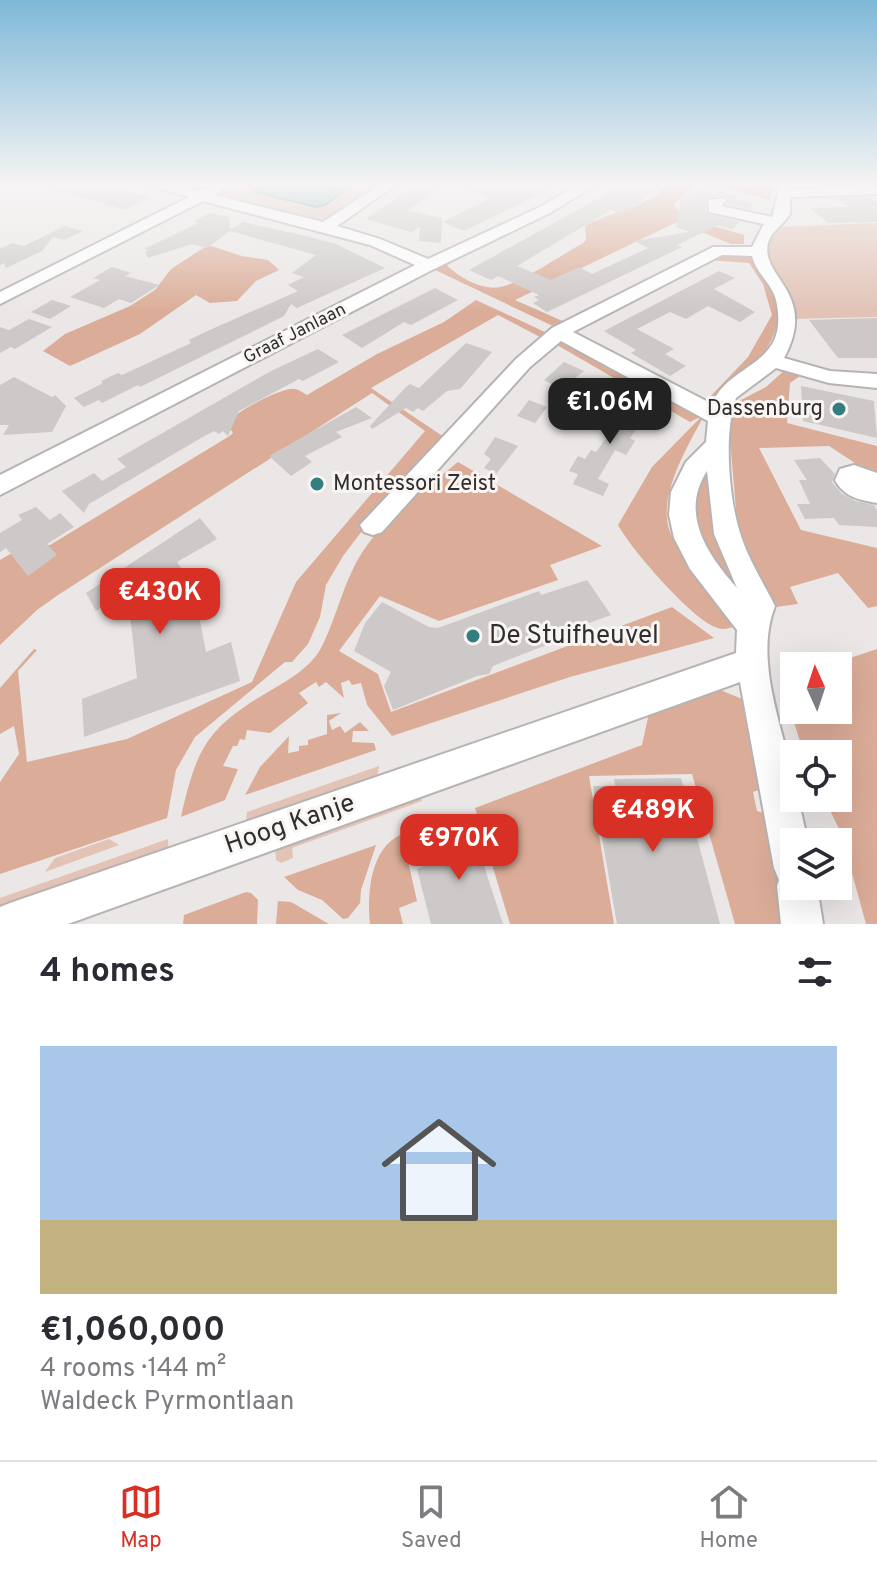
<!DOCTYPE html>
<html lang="en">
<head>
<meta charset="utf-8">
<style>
	body { margin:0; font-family:Overpass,sans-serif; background:#f2f2f3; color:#2b2b33; height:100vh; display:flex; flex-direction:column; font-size:30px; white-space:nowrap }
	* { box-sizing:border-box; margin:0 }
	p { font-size:26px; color:#7c7c81 }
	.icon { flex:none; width:44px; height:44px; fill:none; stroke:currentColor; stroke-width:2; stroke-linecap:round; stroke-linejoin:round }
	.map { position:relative; height:924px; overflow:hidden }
	.panel { display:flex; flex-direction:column; background:#fff; flex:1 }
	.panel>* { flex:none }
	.needle { width:52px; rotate:357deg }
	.controls { position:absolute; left:780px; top:652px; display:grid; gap:16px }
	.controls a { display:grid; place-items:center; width:72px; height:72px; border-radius:0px; background:#fff; box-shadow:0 8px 32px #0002; font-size:40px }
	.price { position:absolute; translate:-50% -68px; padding:0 18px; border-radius:16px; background:#d93025; color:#fff; font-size:26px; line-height:52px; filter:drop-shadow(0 2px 4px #0008) }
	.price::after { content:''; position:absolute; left:50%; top:48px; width:24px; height:18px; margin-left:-12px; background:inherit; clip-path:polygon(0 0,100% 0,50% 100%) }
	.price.on { background:#222; color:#fff }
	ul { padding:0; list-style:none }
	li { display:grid; align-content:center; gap:16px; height:424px; padding:0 40px }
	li+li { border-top:2px solid #e1e1e2 }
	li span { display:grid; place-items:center; height:248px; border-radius:0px; color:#555 }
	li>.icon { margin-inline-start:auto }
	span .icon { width:144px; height:144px; fill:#fffc; stroke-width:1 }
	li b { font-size:34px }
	h2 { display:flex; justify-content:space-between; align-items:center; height:96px; padding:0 40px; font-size:34px }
	.dock { display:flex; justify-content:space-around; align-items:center; height:112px; border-top:2px solid #e1e1e2; background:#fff; font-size:22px; color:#7c7c81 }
	.dock a { display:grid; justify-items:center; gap:4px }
	.dock .on { color:#d93025 }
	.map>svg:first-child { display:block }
</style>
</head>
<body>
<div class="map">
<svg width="877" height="924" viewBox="0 0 877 924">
	<rect width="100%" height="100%" fill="#ebe7e6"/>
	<g fill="#e2c3b6">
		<path d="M237 183H267L256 189 322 206 344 191 310 183H358L374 189 329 218 317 220 217 197Z"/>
		<path d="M877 223V317L789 319 792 297C771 275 760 258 776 227Z"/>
		<path d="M379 766 377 779 368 787 366 779 267 814 268 822 245 829 247 812Z"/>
		<path d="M418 787 422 801 292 848 293 858 281 863 276 860 275 847Z"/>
		<path d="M109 839 119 845 45 872 55 858Z"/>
		<path d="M168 839 169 858 144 856 0 907V898Z"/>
	</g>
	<g fill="#dbad98">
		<path d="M670 183H722L747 188 751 183H773L770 200 713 185 694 187 673 204 683 217 744 235V244H731L677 222 515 300 567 323 557 328 431 268 444 262C456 276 482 291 500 287 521 283 563 254 583 243L586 240 585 226C616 208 643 211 670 183Z"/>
		<path d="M208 245 242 256 268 260 279 270 256 281 237 301 210 303 196 295 140 334 70 366 43 351 65 334 130 306 155 290 171 269Z"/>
		<path d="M724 252 754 256C758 276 773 282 777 299 787 343 740 381 713 408L570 333 574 331 706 401 748 357 772 315 763 284 749 263 708 260Z"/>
		<path d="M476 300 547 333 540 337 498 315 371 388 447 439 378 510 343 556 326 585 320 617 308 644 292 662H285L195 737 176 770 167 818 0 874V782L19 754 14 726 0 734V688L34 649 37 650 18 671 27 762 127 739 252 682 296 582 425 431 372 393 58 595 37 610 0 645V560L31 542 41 546 50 545 228 437 233 433 226 423C234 413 283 386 295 389 300 390 303 393 307 395L377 354 444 322Z"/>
		<path d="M561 338 705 414C689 443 658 495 669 529 681 564 712 597 733 627 727 629 721 630 715 627 691 618 630 548 618 525L652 467 702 416 690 422 557 345Z"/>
		<path d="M786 369 803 374 790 383 787 423 877 446V471L858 465 829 446 759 448 801 530 877 548V606L868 608 838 573 790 587 798 604 768 608 737 520 729 429 737 402 766 387Z"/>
		<path d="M458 462 602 546 550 565 558 580 439 621 380 596 339 651 378 674 391 712 672 607 714 638 570 677 392 736 367 705 361 683 352 685 349 680 341 683 344 698 326 682 319 687 316 682 299 693 308 703 270 733 247 730 245 740 240 739 237 746H233L223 766 238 769 225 800 181 817C197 745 208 727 273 689 290 679 309 668 320 650 333 626 340 596 352 571 374 523 418 495 458 462Z"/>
		<path d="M711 465 743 607 691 524 699 482Z"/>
		<path d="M877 649V924H866L841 833 824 798H838V754H804L781 681 794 677V710H838V666H826Z"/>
		<path d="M710 686 745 700C754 729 753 760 759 790L753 792 757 811 770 815 788 924H735L692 774 589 776 614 924H510L475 808 642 745 651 704Z"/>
		<path d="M341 713 329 721 332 730 340 726 345 733 360 722 369 731H353L352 742 374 743 376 750 245 795 260 767 289 736 288 753 299 751V746L308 745V740L327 734V715Z"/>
		<path d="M402 834 417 901 399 908 403 924H370C367 893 370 848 402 834Z"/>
		<path d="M376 845 361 890 360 903 348 918 343 919 322 900 298 890 284 877Z"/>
		<path d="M246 892 251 893 258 900 257 924H183L184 915Z"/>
		<path d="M278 901 291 902 329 924H276Z"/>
	</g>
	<path fill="#81bdbe" stroke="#699293" stroke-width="2" d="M267 183H313L344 191 325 205 316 207 254 192Z"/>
	<g fill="#cdc9c8">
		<path d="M48 183H96L153 197 124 210 47 187Z"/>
		<path d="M418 183H444L408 211 442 218 441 243 419 241 420 227 411 232 366 219Z"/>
		<path d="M452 183H562L464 231 443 222 490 198Z"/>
		<path d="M626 183H661L637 206 633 205 619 213 611 210 517 266 551 280 579 267 592 274 648 248 634 241 689 232 676 227 681 198 699 189 716 194 718 191 736 195 735 199 753 204 750 209 727 204 728 199 724 195 708 197 705 200 707 214 740 222 732 229 718 225 677 245 682 247 547 312 533 303 539 300 534 297 539 295 498 276 491 280 469 270Z"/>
		<path d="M871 197 877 202V222L828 223 810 208 849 207 838 198Z"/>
		<path d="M210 213 229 217 230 229 243 222 306 236 336 244 385 268 297 308 291 304 284 316 268 324 140 387 138 385 102 403 99 400 84 407 74 398 103 383 101 381 118 373 122 375 191 343 189 340 203 333 298 291 288 285 304 277 292 273 316 255 230 231 207 248 192 244 148 258 145 252 149 250 144 249 198 223 194 221Z"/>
		<path d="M65 226 83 231 64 240 53 237 42 251 6 268 4 263 0 265V249L12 243 24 246Z"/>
		<path d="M112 267 131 273 125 276 159 285 131 303 119 299 104 308 70 297 100 280 93 278Z"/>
		<path d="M719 271 735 278 714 289 755 312 740 322 708 306 686 319 670 312 637 329 674 349 665 354 686 366 670 376 631 353 636 350 604 331Z"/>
		<path d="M435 288 458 300 411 325 404 322 362 348 342 335Z"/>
		<path d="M52 300 71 306 50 319 31 312Z"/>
		<path d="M877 318V358H838L809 320Z"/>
		<path d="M29 319 52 327 15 349 11 347 0 353V327L9 330Z"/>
		<path d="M466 343 492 352 460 389 447 391 423 411 418 408 413 412 406 408 372 429 370 426 405 388 410 384 419 388Z"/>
		<path d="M318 349 339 362 303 381 299 379 239 411 228 436 223 431 219 434 214 431 201 438 89 504 84 513 62 491 94 473 102 481 126 467 117 459 271 371Z"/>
		<path d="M564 362 584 371 561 389 544 380Z"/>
		<path d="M14 377 52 397 55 395 66 406 52 432 3 435 9 425H0V385Z"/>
		<path d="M801 386 874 401 877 438 803 421Z"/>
		<path d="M631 396 652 407 630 438 635 441 626 455 615 450 598 479 609 484 603 496 573 484 578 474 569 471 578 456 585 459 591 450 596 452 611 431 606 429Z"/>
		<path d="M529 400 547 407 535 423 517 416Z"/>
		<path d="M356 407 372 418 336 432 342 437 305 456 312 462 291 476 269 456Z"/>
		<path d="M495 437 518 446 496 474 484 468 491 459 484 454Z"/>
		<path d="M820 458 835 474 832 482 841 493 855 501 874 505 877 510V527L839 525 834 518 805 519 797 504H810L799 480H807L794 460Z"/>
		<path d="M36 507 50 520 60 513 74 527 47 544 57 555 28 576 6 548 0 552V533L22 520 18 515Z"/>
		<path d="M200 518 217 539 177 562 193 585 206 652 231 642 240 681 84 737 82 699 137 678 130 614 119 597 96 611 86 593Z"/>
		<path d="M587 580 611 615 564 632 567 637 493 666 489 674 477 676 393 710 384 686 391 672 354 651 365 623 382 602 429 627 438 628 539 591 541 595Z"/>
		<path d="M681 778 720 924H617L593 786H615L614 779Z"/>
		<path d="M469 820 503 924H431L417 869 442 859 435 833Z"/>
	</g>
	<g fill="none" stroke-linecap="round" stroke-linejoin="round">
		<defs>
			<g id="minor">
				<path d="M143 183H166L200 191 217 183H234L214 195 323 222 382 183H398L337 226 380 239 428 259 540 207 582 183H598L550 213 428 272 0 495V475L415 265 370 245 203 201 0 304V292L189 197Z"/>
				<path d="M781 183H795L793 189 877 186V194L790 197V214C783 225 772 230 768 243 760 278 819 293 784 358L830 371 877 374V388L829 383 776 368 736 398C723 434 729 503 742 539 750 562 764 584 775 606 754 659 782 726 794 780V798H798L808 842H794V886H817L823 924H781L777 886 779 880 774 868 740 682 68 924H0V907L10 903 736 653 737 630 690 569 674 538 669 515 671 492 686 462 706 442 708 421 561 341 530 367 382 532 373 535 364 532 360 525 516 359 552 328 713 247H752L764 224 709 212 708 200 724 198 726 201 721 206 772 217ZM722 255 752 256C756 273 772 284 776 300 791 367 730 361 712 404L573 332ZM707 471 714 534 737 588C708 555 679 514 707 471Z"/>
				<path d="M854 465 877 473V503C859 500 844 497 835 480L840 469Z"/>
			</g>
		</defs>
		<use href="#minor" stroke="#b7b3b2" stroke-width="4"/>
		<use href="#minor" fill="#fff" fill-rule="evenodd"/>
	</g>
	<linearGradient id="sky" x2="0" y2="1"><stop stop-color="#7fb8d7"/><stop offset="0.59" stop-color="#f6f4f4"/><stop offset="1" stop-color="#f6f4f4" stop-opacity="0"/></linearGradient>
	<rect width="877" height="312" fill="url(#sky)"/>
	<g fill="#357e7f" stroke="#f9f5f3" stroke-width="3">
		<circle cx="839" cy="409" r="8"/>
		<circle cx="317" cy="484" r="8"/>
		<circle cx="473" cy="636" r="8"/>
	</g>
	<g text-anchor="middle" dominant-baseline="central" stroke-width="6" stroke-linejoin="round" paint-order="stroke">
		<g font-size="18" fill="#302e2e" stroke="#f9f5f3">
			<text transform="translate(295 334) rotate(-27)">Graaf Janlaan</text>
		</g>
		<g font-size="22" fill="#302e2e" stroke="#f9f5f3" text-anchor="end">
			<text x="823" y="409">Dassenburg</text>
			<text x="333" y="484" text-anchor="start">Montessori Zeist</text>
		</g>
		<g font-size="26" fill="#302e2e" stroke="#f9f5f3" text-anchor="start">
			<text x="489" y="636">De Stuifheuvel</text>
		</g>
		<g font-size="26" fill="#302e2e" stroke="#f9f5f3">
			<text transform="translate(290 825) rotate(-19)">Hoog Kanje</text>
		</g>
	</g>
</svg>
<div class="controls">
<a><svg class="needle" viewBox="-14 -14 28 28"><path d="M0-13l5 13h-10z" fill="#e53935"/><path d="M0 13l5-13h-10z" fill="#7c7c81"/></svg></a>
<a><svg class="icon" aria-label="locate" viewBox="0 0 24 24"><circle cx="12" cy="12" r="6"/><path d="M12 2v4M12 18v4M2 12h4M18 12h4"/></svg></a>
<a><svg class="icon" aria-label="layers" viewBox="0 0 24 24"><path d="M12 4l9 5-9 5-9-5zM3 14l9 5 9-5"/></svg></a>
</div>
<b class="price on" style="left:610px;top:446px">€1.06M</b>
<b class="price" style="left:160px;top:636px">€430K</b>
<b class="price" style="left:653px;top:854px">€489K</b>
<b class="price" style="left:459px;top:882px">€970K</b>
</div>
<section class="panel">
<h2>4 homes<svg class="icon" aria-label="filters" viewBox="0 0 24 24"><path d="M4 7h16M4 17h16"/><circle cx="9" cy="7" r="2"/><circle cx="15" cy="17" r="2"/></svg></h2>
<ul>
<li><span style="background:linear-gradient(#a9c7e8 70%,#c2b280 0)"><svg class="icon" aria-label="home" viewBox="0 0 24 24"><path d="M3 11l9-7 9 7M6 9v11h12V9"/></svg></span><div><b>€1,060,000</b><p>4 rooms · 144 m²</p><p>Waldeck Pyrmontlaan</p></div></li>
</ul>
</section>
<nav class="dock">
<a class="on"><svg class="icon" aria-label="map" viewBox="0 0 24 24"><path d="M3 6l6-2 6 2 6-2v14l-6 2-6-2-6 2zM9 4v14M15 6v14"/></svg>Map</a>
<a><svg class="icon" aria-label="saved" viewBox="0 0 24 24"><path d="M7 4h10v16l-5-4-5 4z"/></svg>Saved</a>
<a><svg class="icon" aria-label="home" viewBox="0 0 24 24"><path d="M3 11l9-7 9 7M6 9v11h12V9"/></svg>Home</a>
</nav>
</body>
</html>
